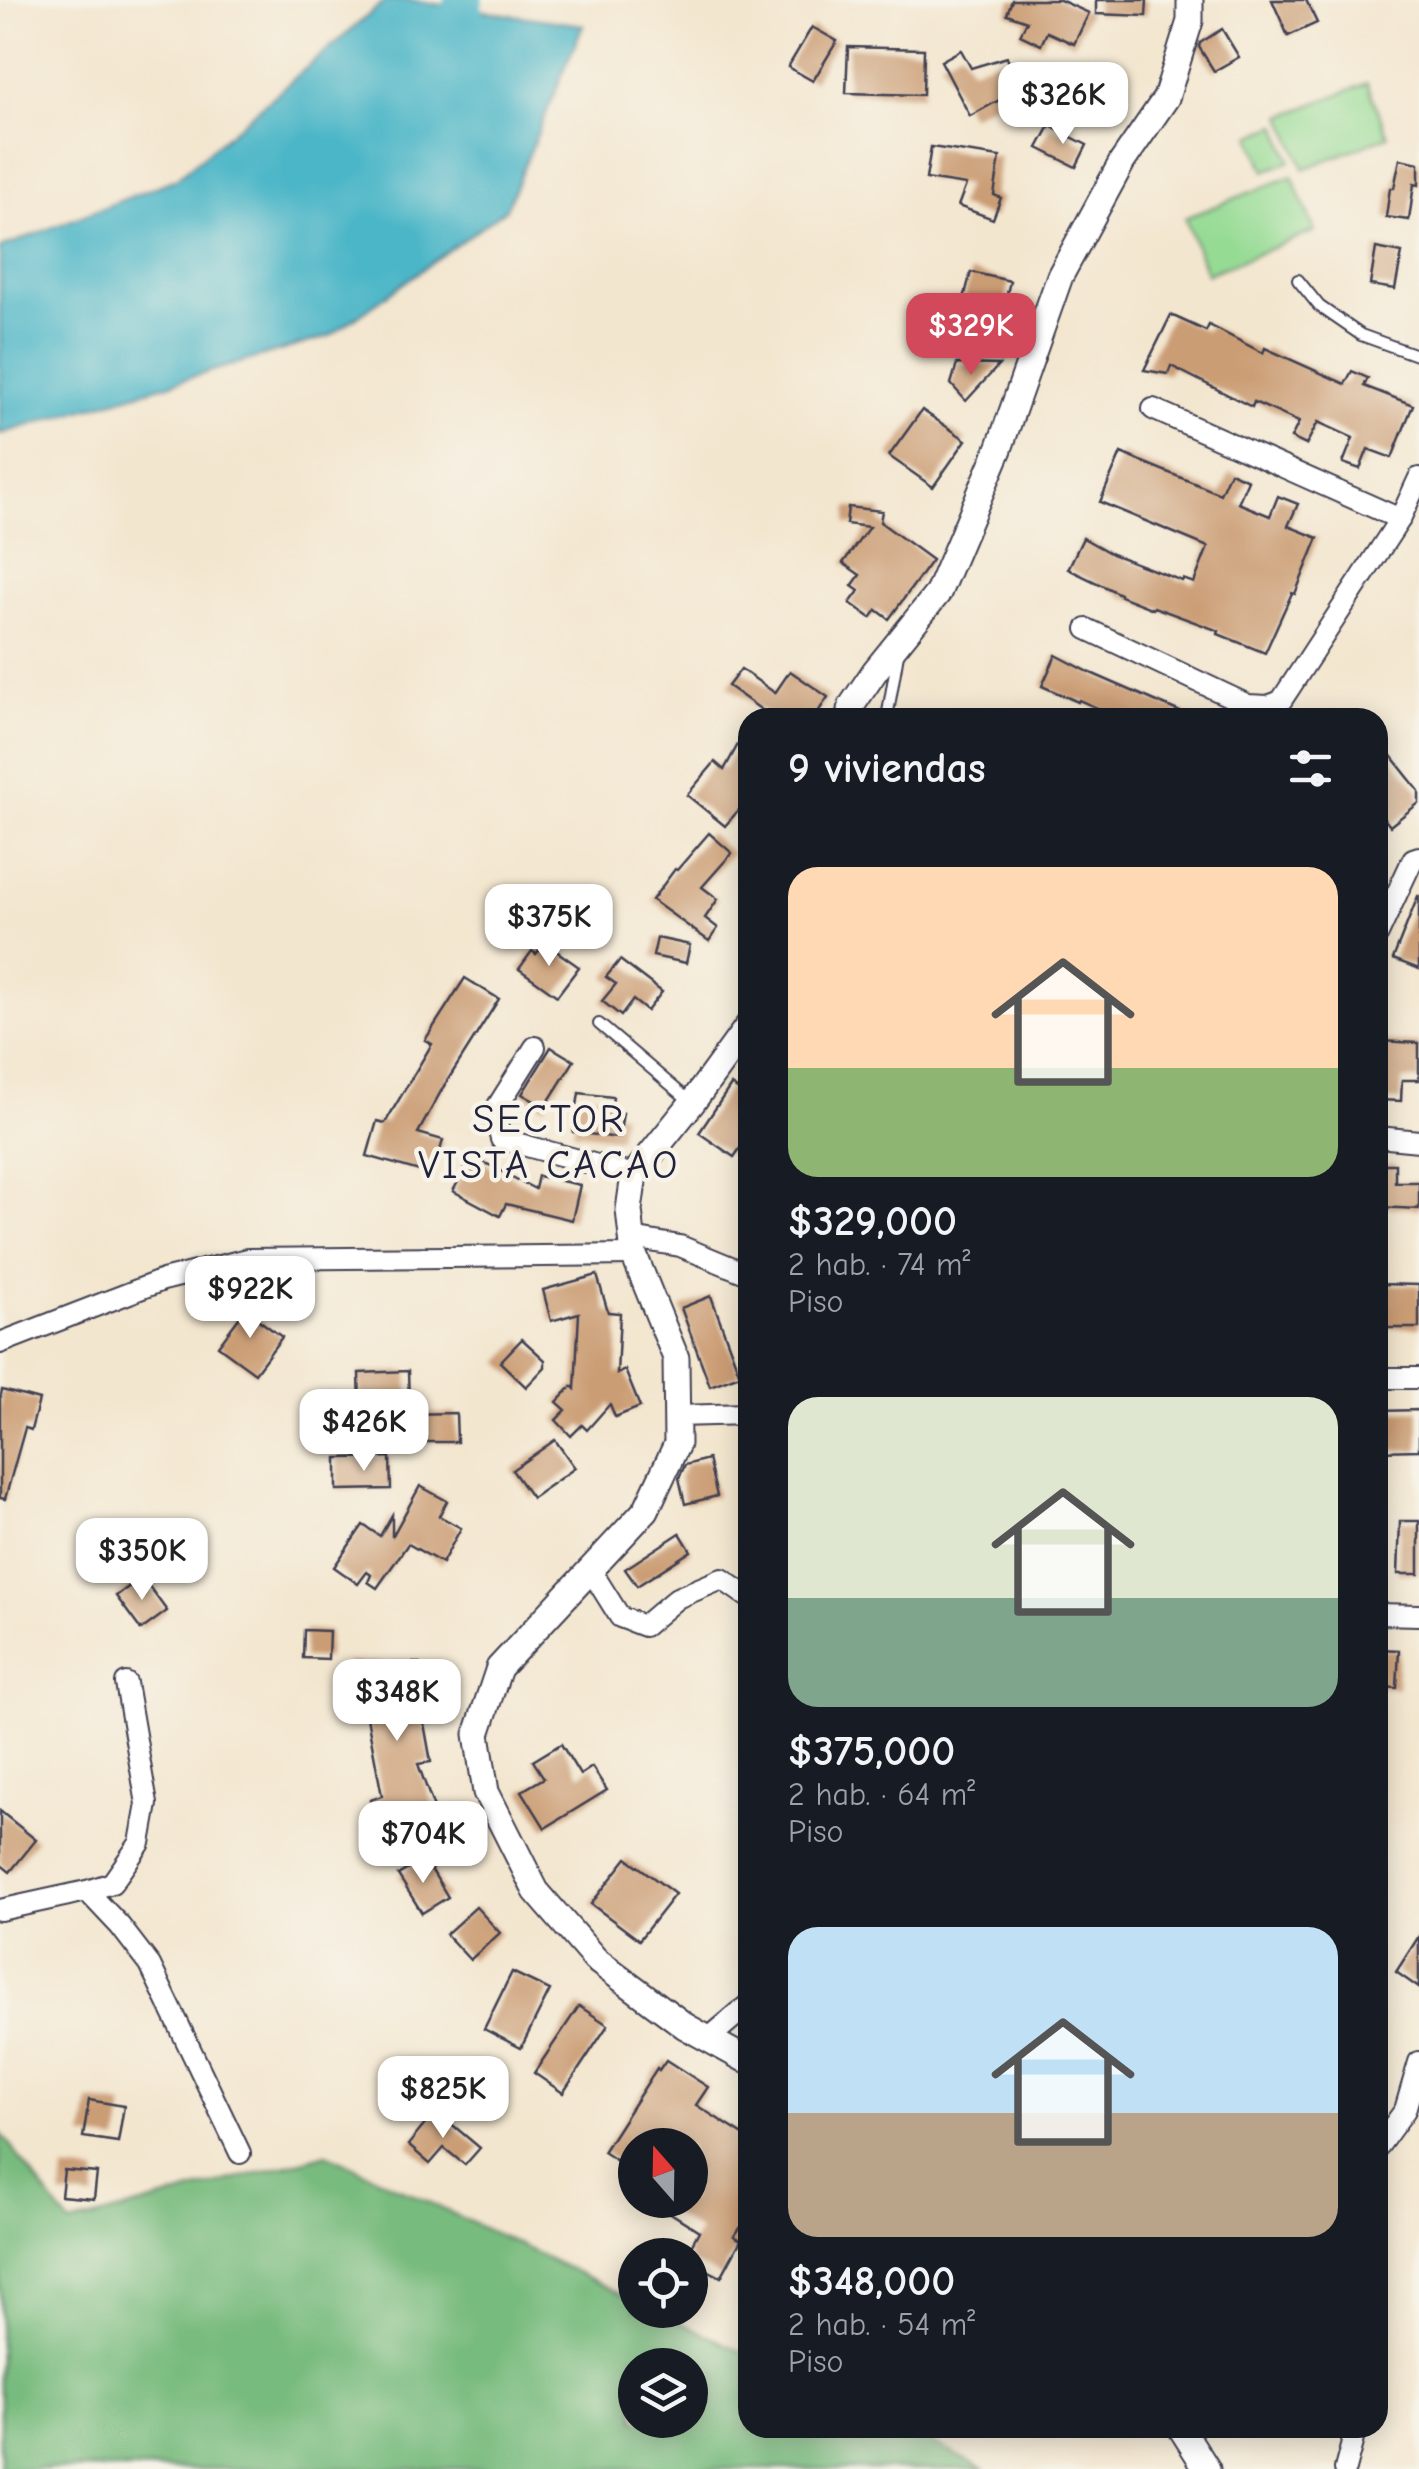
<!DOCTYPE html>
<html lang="es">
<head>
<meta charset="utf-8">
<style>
	body { margin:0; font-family:"Comic Neue",sans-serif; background:#20242c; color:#f1f3f6; height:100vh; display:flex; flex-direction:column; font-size:38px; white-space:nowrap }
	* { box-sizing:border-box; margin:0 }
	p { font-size:32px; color:#9ea1a6 }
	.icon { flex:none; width:55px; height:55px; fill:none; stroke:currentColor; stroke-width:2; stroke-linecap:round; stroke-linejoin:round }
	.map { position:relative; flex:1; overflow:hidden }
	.sheet { position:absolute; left:738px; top:708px; width:650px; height:1730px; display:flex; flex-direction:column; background:#171b24; border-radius:30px; box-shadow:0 5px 25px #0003 }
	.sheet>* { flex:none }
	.needle { width:65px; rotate:340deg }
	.buttons { position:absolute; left:618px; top:2128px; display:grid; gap:20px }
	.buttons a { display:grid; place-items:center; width:90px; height:90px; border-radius:50%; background:#171b24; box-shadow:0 5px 25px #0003; font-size:50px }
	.price { position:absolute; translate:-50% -85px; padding:0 22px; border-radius:20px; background:#fff; color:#222; font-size:32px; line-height:65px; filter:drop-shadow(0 2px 5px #0008) }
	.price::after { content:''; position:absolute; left:50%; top:60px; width:30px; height:22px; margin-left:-15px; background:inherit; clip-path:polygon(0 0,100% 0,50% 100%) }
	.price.selected { background:#d1495b; color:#fff }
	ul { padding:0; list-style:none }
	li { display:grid; align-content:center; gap:20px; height:530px; padding:0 50px }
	li span { display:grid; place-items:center; height:310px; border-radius:30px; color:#555 }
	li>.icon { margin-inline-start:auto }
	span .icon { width:180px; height:180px; fill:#fffc; stroke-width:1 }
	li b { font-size:42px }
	h2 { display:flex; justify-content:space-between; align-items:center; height:120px; padding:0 50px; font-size:42px }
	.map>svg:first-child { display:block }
</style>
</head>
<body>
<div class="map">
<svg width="1419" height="2469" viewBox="0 0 1419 2469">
	<rect width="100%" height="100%" fill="#f7f3e8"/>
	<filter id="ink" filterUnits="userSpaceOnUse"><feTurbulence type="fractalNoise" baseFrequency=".01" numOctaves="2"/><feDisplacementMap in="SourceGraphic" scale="20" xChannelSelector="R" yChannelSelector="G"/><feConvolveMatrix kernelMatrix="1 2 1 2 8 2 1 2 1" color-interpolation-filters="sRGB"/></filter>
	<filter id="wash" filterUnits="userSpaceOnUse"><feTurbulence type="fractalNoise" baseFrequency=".0048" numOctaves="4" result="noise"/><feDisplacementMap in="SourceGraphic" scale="40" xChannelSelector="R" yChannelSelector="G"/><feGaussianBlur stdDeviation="2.25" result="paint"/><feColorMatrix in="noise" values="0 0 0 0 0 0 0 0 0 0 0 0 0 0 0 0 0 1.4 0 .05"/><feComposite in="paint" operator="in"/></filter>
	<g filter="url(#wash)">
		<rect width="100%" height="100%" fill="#f3e6cf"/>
		<g fill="#96db94" stroke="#5c7e68" stroke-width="2.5">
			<path d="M1367 83 1388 136 1304 169 1283 116Z"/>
			<path d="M1277 125 1291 161 1265 171 1251 136Z"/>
			<path d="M1292 176 1315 231 1207 274 1185 218Z"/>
		</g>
		<path fill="#78bb7e" stroke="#4d6e5c" stroke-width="2.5" fill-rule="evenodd" d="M0 2132 70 2225 327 2154 635 2300V2310H655L747 2354 748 2428H902L985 2469H0ZM635 2365H690V2420H635Z"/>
		<path fill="#4bb6c7" stroke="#366c81" stroke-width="2.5" d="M386 0H407L583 25 506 209 330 336 0 434V248L176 179Z"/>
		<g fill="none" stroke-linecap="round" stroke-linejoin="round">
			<path stroke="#4bb6c7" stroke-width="38" d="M436 50 463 6 464 0"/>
		</g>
		<g id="blocks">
			<g fill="#cb9d74">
				<path d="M1012 0H1060L1089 13 1074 44 1047 32 1041 45 1020 35 1027 21 1007 14Z"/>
				<path d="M1096 0H1147L1146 16 1096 14Z"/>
				<path d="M1272 0H1306L1317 23 1288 36Z"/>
				<path d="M812 27 837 41 813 81 788 67Z"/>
				<path d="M1222 29 1239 57 1214 71 1199 47 1200 43Z"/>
				<path d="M848 47 924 49 923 95 846 93Z"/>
				<path d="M961 50 971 68 1007 57 1012 74 1036 68 1047 102 1011 114 1005 97 970 116 941 61Z"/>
				<path d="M1050 126 1087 145 1076 167 1038 148Z"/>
				<path d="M931 147 1000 157 994 195 1001 198 993 219 958 206 966 185 926 179Z"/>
				<path d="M1400 159 1419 163V185L1414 184 1409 220 1386 217 1390 188H1394Z"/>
				<path d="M1376 248 1402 253 1395 289 1370 285Z"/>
				<path d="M971 272 1010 281 1002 315 962 306Z"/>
				<path d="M1171 315 1206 331 1209 325 1263 353 1265 348 1345 384 1352 371 1368 378 1364 386 1413 405 1392 458 1368 449 1360 469 1343 463 1353 438 1318 422 1306 445 1291 438 1299 422 1254 402 1252 407 1171 366 1168 374 1144 370Z"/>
				<path d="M957 364 999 365 966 401 951 384Z"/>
				<path d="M922 410 966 440 933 487 889 456Z"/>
				<path d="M1121 453 1220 494 1230 472 1248 480 1238 503 1270 516 1278 496 1298 504 1288 526 1318 538 1295 594 1292 593 1265 653 1218 634 1219 631 1154 607 1153 609 1120 596V594L1068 569 1083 538 1112 554 1182 581 1183 579 1194 583 1208 547 1100 502Z"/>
				<path d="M848 507 882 511 880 522 932 560 889 619 877 610 871 618 850 603 859 591 852 586 860 575 843 563 869 527 846 524Z"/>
				<path d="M1056 655 1091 673 1194 718H1120L1079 700 1078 702 1042 686Z"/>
				<path d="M741 669 775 693 790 671 828 697 814 718H773L728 686Z"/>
				<path d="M748 726V799L725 826 687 795 715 762 724 770Z"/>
				<path d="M1388 752 1419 791V803L1390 826 1378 811V760Z"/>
				<path d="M709 833 732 853 702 887 718 899 705 918 718 928 709 941 652 900 675 869 677 870Z"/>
				<path d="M1418 896H1419V969L1393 959Z"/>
				<path d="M657 938 690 945 686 963 653 956Z"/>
				<path d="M545 943 579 967 557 996 519 969 532 951 536 954Z"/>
				<path d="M620 960 662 992 647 1011 633 1000 621 1016 602 1001 616 984 606 977Z"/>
				<path d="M465 978 499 999 444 1086 418 1133 443 1140 433 1175 367 1156 377 1121 385 1123 432 1044 425 1040Z"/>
				<path d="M1378 1041 1419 1043V1080H1402L1401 1101 1378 1100Z"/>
				<path d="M551 1047 574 1061 545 1107 522 1094Z"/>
				<path d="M731 1085 748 1096V1137L734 1157 699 1133Z"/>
				<path d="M579 1093 613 1097 611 1112 623 1113 619 1138 573 1132Z"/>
				<path d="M472 1156 535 1189 538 1176 580 1185 572 1220 506 1204 500 1216 453 1191Z"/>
				<path d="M1378 1164H1395V1182H1419V1209L1378 1207Z"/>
				<path d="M597 1275 608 1312 620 1313 617 1374 625 1370 640 1407 615 1417 610 1404 587 1430 582 1425 571 1436 556 1420 566 1410 557 1402 572 1386 575 1389 579 1313 551 1321 543 1290Z"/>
				<path d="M1378 1284 1419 1285V1328H1378Z"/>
				<path d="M711 1296 740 1375 710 1386 681 1308Z"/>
				<path d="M245 1310 282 1337 255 1373 218 1346Z"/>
				<path d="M522 1339 545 1360V1367L526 1387 500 1362Z"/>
				<path d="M408 1371 409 1403 360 1405 359 1373Z"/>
				<path d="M2 1390 39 1400 31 1430 25 1428 5 1499 0 1498V1399Z"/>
				<path d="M1419 1410V1450L1378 1451V1411Z"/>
				<path d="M456 1413 457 1442H405L404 1414Z"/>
				<path d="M555 1440 575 1468 532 1498 512 1470Z"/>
				<path d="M390 1457 391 1489 337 1490V1458Z"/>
				<path d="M708 1459 717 1496 685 1504 679 1478 685 1465Z"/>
				<path d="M420 1486 447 1501 439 1516 461 1528 442 1563 408 1544 377 1588 368 1582 371 1575 367 1572 358 1584 334 1567 363 1525 380 1536 392 1515V1537Z"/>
				<path d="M1400 1521H1419V1574H1398Z"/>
				<path d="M680 1533 691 1551 637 1586 625 1569Z"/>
				<path d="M142 1577 167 1611 141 1630 116 1596Z"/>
				<path d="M304 1630 329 1631 328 1659 303 1658Z"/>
				<path d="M1378 1649 1399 1650 1397 1688 1378 1687Z"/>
				<path d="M347 1663H419L420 1677H438V1712H422L431 1762 418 1764 439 1822 374 1846 363 1816 374 1812 370 1800 382 1796 366 1712H364V1692H347Z"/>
				<path d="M561 1744 580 1775 592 1767 607 1790 545 1828 522 1791 544 1778 533 1761Z"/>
				<path d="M0 1811 36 1840 10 1872 0 1864Z"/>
				<path d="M627 1858 675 1894 639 1940 591 1904Z"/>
				<path d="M425 1859 448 1897 422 1913 398 1875Z"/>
				<path d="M476 1907 500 1933 470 1960 446 1934Z"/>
				<path d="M1419 1936V1988L1396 1972Z"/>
				<path d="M512 1972 550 1990 521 2048 484 2029Z"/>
				<path d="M579 2006 608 2025 563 2093 534 2073Z"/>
				<path d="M666 2060 708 2087 696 2105 748 2138V2218L734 2236 741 2240 721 2277 690 2261V2255H686L699 2231 650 2200H690V2145H635V2173L603 2152 657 2068 659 2070Z"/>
				<path d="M89 2100 124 2106 118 2142 83 2137Z"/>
				<path d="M436 2111 480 2148 465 2165 444 2148 430 2164 408 2145Z"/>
				<path d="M64 2170 97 2173 94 2199 61 2196Z"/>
			</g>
		</g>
	</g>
	<g filter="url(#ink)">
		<use href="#blocks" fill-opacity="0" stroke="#413f51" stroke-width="2.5"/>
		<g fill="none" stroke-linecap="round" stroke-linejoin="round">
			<defs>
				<g id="service">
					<path d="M1298 280 1319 306 1361 335 1419 356"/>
					<path d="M887 718 898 654"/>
					<path d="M599 1024 691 1102"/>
				</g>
				<g id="minor">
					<path d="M1153 409 1400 519"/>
					<path d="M1087 629 1248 705 1268 706 1281 701 1400 519 1419 478"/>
					<path d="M1378 934 1413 859 1419 857"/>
					<path d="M535 1047 494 1112 501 1139 634 1175"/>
					<path d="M1378 1137 1419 1141"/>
					<path d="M632 1238 680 1246 748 1274"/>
					<path d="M0 1343 163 1280 248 1259 634 1255"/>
					<path d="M1378 1378H1419"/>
					<path d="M677 1416 748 1414"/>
					<path d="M590 1569 620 1617 644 1626 677 1598 722 1579 748 1597"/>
					<path d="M1378 1614 1419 1615"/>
					<path d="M87 1891 120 1926 150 1965 240 2153"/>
					<path d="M0 1910 87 1891 112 1883 140 1843 147 1804 126 1683"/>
					<path d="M708 2039 748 2005"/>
					<path d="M1378 2147 1405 2110 1419 2062"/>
					<path d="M1345 2469 1356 2428"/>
				</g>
				<g id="tertiary">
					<path d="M849 718 852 705 875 671 938 593 999 449 1060 276 1122 162 1166 98 1190 21V0"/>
					<path d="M748 1026 692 1103 634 1175 629 1210 634 1255 676 1358 677 1444 646 1510 499 1668 477 1734 486 1792 536 1891 595 1959 685 2026 748 2061"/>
					<path d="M1181 2428 1207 2469"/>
				</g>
			</defs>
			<use href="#service" stroke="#413f51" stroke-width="14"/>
			<use href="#minor" stroke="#413f51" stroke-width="24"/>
			<use href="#tertiary" stroke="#413f51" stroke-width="29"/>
			<use href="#service" stroke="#fff" stroke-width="10"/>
			<use href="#minor" stroke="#fff" stroke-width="20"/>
			<use href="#tertiary" stroke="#fff" stroke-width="25"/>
		</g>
	</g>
	<g text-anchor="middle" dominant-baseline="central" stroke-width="9" stroke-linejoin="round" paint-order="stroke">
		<g font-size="40" letter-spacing="2.5" fill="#22223b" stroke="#f7f3e8">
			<text x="549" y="1119">SECTOR<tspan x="549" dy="46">VISTA CACAO</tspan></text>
		</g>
	</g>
</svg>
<div class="buttons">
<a><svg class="needle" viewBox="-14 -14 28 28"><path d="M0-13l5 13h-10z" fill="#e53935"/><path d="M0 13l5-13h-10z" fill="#9ea1a6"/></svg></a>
<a><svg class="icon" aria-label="locate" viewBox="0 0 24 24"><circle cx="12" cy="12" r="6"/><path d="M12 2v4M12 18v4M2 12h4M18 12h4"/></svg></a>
<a><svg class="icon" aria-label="layers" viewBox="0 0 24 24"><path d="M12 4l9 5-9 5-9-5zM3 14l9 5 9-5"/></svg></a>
</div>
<b class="price" style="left:1063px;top:147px">$326K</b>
<b class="price selected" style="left:971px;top:378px">$329K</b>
<b class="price" style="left:549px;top:969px">$375K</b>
<b class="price" style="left:250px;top:1341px">$922K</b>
<b class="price" style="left:364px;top:1474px">$426K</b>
<b class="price" style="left:142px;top:1603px">$350K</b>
<b class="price" style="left:397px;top:1744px">$348K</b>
<b class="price" style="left:423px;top:1886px">$704K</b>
<b class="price" style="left:443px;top:2141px">$825K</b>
<section class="sheet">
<h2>9 viviendas<svg class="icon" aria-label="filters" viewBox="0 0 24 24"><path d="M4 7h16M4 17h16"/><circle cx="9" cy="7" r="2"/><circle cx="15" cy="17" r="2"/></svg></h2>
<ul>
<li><span style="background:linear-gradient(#ffd9b3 65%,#8fb573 0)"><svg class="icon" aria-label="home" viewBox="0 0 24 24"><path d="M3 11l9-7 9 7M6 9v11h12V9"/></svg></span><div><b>$329,000</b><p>2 hab. · 74 m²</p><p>Piso</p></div></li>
<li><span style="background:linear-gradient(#dfe7d0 65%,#7fa58c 0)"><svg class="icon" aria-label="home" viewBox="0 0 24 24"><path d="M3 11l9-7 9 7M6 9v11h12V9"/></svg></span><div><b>$375,000</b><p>2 hab. · 64 m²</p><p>Piso</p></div></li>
<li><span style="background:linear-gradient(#bfe0f5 60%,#b9a48a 0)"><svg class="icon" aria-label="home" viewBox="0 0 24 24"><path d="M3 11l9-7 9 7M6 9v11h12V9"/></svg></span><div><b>$348,000</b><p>2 hab. · 54 m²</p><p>Piso</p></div></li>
</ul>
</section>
</div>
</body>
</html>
